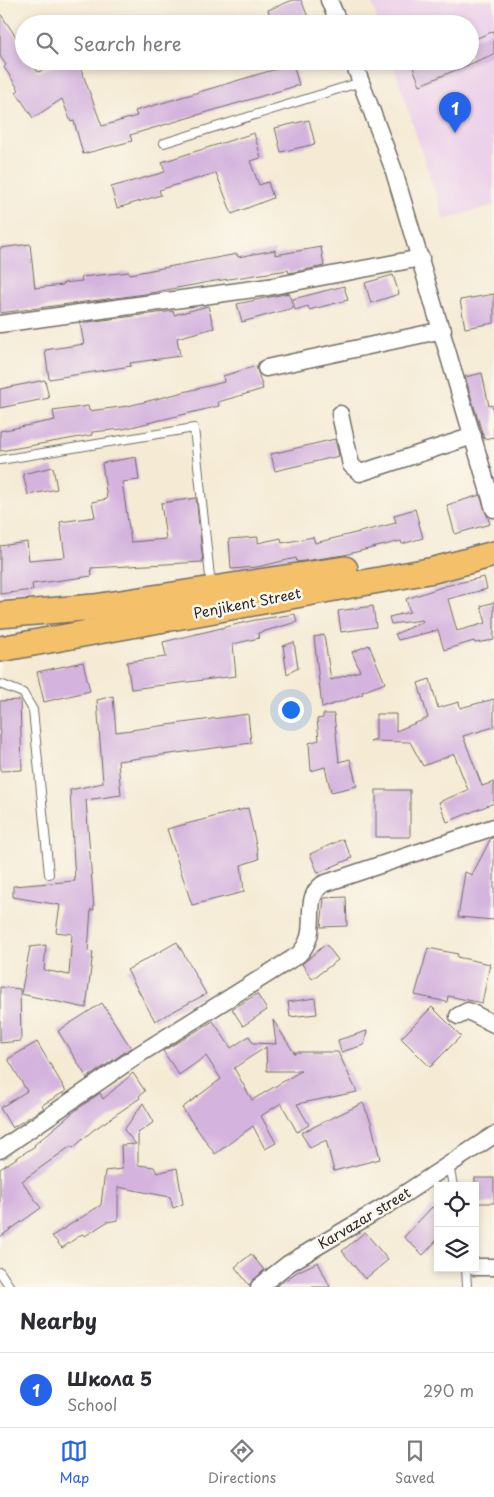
<!DOCTYPE html>
<html lang="en">
<head>
<meta charset="utf-8">
<style>
  :root { --surface:#fff; --page:#f7f7f7; --text:#2b2b33; --muted:#7c7c81; --line:#e1e1e2; --accent:#2563eb }
  body { margin:0; font-family:"Playpen Sans",sans-serif; background:var(--page); color:var(--text) }
  .controls { position:absolute; right:15px; bottom:15px; display:grid; overflow:hidden; border-radius:0px; box-shadow:0 2px 8px #0003 }
  .controls button { width:45px; height:45px; display:grid; place-items:center; padding:0; border:0; border-bottom:1px solid var(--line); background:var(--surface); color:var(--text); font:25px sans-serif }
  .you { position:absolute; left:290px; top:709px; width:18px; height:18px; margin:-12px; border:4px solid #fff; border-radius:50%; background:#1a73e8; box-shadow:0 0 0 8px #1a73e833 }
  .badge { display:grid; place-items:center; width:32px; height:32px; border-radius:50%; background:var(--accent); color:#fff; font-size:16px; font-weight:700 }
  .pin { position:absolute; translate:-50% -41px; filter:drop-shadow(0 1px 2px #0008) }
  .pin::after { content:''; position:absolute; top:26px; width:18px; height:15px; background:inherit; clip-path:polygon(0 0,100% 0,50% 100%) }
  .list { margin:0; padding:0; list-style:none }
  h2 { display:flex; justify-content:space-between; align-items:center; height:65px; margin:0; padding:0 20px; font-size:21px }
  h2 small { font-size:16px; font-weight:400; color:var(--muted) }
  .list li { display:grid; grid-template-columns:32px 1fr auto; gap:15px; align-items:center; box-sizing:border-box; height:75px; padding:0 20px; border-top:1px solid var(--line) }
  .list b { display:block; font-size:19px; white-space:nowrap }
  .list p { margin:0; font-size:16px; white-space:nowrap; color:var(--muted) }
  .list em { font-size:16px; font-style:normal; color:var(--muted) }
  .icon { flex:none; width:28px; height:28px; fill:none; stroke:currentColor; stroke-width:2; stroke-linecap:round; stroke-linejoin:round }
  .map { position:relative; flex:none; width:494px; height:1287px; overflow:hidden }
  .search { position:absolute; background:var(--surface); box-shadow:0 2px 8px #0003; left:15px; right:15px; top:15px; height:55px; display:flex; align-items:center; gap:12px; box-sizing:border-box; padding:0 18px; border-radius:28px; color:var(--muted); font-size:19px }
  .sheet { height:140px; background:var(--surface) }
  nav { display:flex; justify-content:space-around; align-items:center; box-sizing:border-box; height:70px; border-top:1px solid var(--line); background:var(--surface); font-size:14px; color:var(--muted) }
  nav a { display:grid; justify-items:center; gap:2px }
  nav .on { color:var(--accent) }
  .map>svg:first-child { display:block }
</style>
</head>
<body>
<div class="map">
<svg width="494" height="1287" viewBox="0 0 494 1287">
  <rect width="100%" height="100%" fill="#fbf7ec"/>
  <filter id="ink" filterUnits="userSpaceOnUse"><feTurbulence type="fractalNoise" baseFrequency=".02" numOctaves="2"/><feDisplacementMap in="SourceGraphic" scale="10" xChannelSelector="R" yChannelSelector="G"/><feConvolveMatrix kernelMatrix="1 2 1 2 8 2 1 2 1" color-interpolation-filters="sRGB"/></filter>
  <filter id="wash" filterUnits="userSpaceOnUse"><feTurbulence type="fractalNoise" baseFrequency=".0096" numOctaves="4" result="noise"/><feDisplacementMap in="SourceGraphic" scale="20" xChannelSelector="R" yChannelSelector="G"/><feGaussianBlur stdDeviation="1.12" result="paint"/><feColorMatrix in="noise" values="0 0 0 0 0 0 0 0 0 0 0 0 0 0 0 0 0 1.4 0 .05"/><feComposite in="paint" operator="in"/></filter>
  <g filter="url(#wash)">
    <rect width="100%" height="100%" fill="#f5ebd5"/>
    <!-- built -->
    <path fill="#ecd1ea" d="M371,0H494V205L444,220L392,61H470V24H379Z"/>
    <g id="blocks">
      <!-- building -->
      <g fill="#d4b4de" fill-rule="evenodd">
        <path d="M293,0H301L311,24H273L268,10Z"/>
        <path d="M0,13L24,49V61H30L38,72L69,61H78L102,126L137,116L135,111L293,64L299,85L130,135L132,141L83,154L74,121L71,122L62,99L33,118L16,92L19,90L4,67L6,65L0,56Z"/>
        <path d="M494,31V54L420,85L412,65L422,61H470V41Z"/>
        <path d="M309,120L315,144L281,152L275,128Z"/>
        <path d="M254,133L261,158L250,161L259,185L268,182L273,198L232,214L216,173L159,190L161,195L117,208L111,187L165,172L162,162Z"/>
        <path d="M30,244L35,288L63,285V283L82,281L81,277L129,272L130,274L237,254L238,257L275,250V255L321,247L324,266L289,273L288,270L209,282L145,294L0,313V248Z"/>
        <path d="M393,275L399,294L371,303L365,283Z"/>
        <path d="M344,286L348,300L309,310L308,306L295,310L293,299Z"/>
        <path d="M289,293L293,308L242,322L237,304Z"/>
        <path d="M494,294V323L465,328L460,300Z"/>
        <path d="M208,306L214,328L177,338L180,356L130,363L131,366L49,379L45,350L84,344L80,323L173,311L174,315Z"/>
        <path d="M256,366L263,389L218,402L219,406L123,429L92,432V435L0,451V431L55,420L53,411L88,406L89,411L128,406L224,382L223,376Z"/>
        <path d="M482,373L489,406L492,405L494,416V437L484,439L465,377Z"/>
        <path d="M45,380L49,398L0,408V389Z"/>
        <path d="M335,439L339,456L275,471L271,454Z"/>
        <path d="M136,457L139,480L122,482L131,542L166,539L161,503L196,498L203,562L91,568L92,576L32,584L33,590L0,594V546L27,542L29,560L65,557L60,522L95,517L92,502L107,499L102,463Z"/>
        <path d="M53,467L57,489L28,495L23,474Z"/>
        <path d="M480,495L490,524L455,534L447,505Z"/>
        <path d="M415,509L423,538L402,544L401,541L344,555L297,562L296,558L257,567L231,569L229,539L258,537V543L281,538L282,543L313,537L315,543L396,523L394,515Z"/>
        <path d="M484,577L487,589L448,599L457,631L486,623L481,606L494,602V640L475,643L474,641L444,650L438,630L398,640L395,634L423,622L422,620L391,624L389,617L410,612L406,599L445,586Z"/>
        <path d="M373,606L376,627L341,632L338,611Z"/>
        <path d="M295,614L297,622L258,633L259,638L233,644L236,676L131,689L127,662L166,657L163,642L255,620Z"/>
        <path d="M324,635L331,680L360,671L352,652L369,645L385,683L362,692L363,694L322,708L314,637Z"/>
        <path d="M294,642L298,668L287,674L283,646Z"/>
        <path d="M83,662L90,691L44,702L37,672Z"/>
        <path d="M430,679L438,708L459,702L460,708L494,699V727L463,736L482,786L494,782V803L447,822L439,802L468,790L454,754L423,766L410,742L370,741L376,739V714H396V731L428,718L418,683Z"/>
        <path d="M113,696L116,732L248,714L251,743L118,761L121,795L86,800L94,910L91,909L88,951L93,952L86,1008L21,994L30,947L46,945L44,970L69,975L72,934L56,932L60,905L13,897V886L75,881L70,790L103,783L97,700Z"/>
        <path d="M20,700L22,770L0,771V701Z"/>
        <path d="M323,714H334L339,762L350,759L357,786L331,792L325,767L311,771L309,743L319,740L317,719L323,718Z"/>
        <rect x="376" y="790" width="34" height="47"/>
        <path d="M248,808L259,859L241,865L244,892L192,905L167,829Z"/>
        <path d="M491,838H494V920L458,917L465,872L472,875Z"/>
        <path d="M343,839L352,858L318,873L310,854Z"/>
        <path d="M346,897L347,926L321,927L324,898Z"/>
        <path d="M177,942L206,994L155,1021L127,970Z"/>
        <path d="M326,944L338,960L312,979L302,964Z"/>
        <path d="M428,948L458,954L457,957L490,964L482,1003L448,996L447,1002L415,995Z"/>
        <path d="M0,987L20,989L21,1041L0,1043Z"/>
        <path d="M257,994L267,1010L243,1026L232,1009Z"/>
        <path d="M315,998L317,1014L290,1017L288,1002Z"/>
        <path d="M102,1003L131,1048L87,1078L58,1031Z"/>
        <path d="M432,1007L461,1036L430,1067L401,1038Z"/>
        <path d="M273,1020L295,1054L294,1052H338L357,1092L297,1104L309,1125L297,1132L281,1103L261,1116L276,1143L265,1149L253,1126L215,1154L182,1108L221,1079L206,1056L179,1075L163,1051L213,1021L231,1048L249,1036L253,1043L276,1044ZM266,1047L267,1071H301L252,1100L234,1068Z"/>
        <path d="M367,1031L364,1045L341,1052L338,1040Z"/>
        <path d="M37,1042L66,1091L42,1105L44,1108L12,1128L0,1108L27,1091L8,1059Z"/>
        <path d="M133,1073L145,1091L139,1096L140,1098L92,1131L73,1148L71,1146L22,1181L41,1208L0,1237V1169L35,1146L34,1145L76,1110L100,1093L103,1099Z"/>
        <path d="M143,1103L154,1122L138,1133V1165L154,1167L157,1173L177,1168L183,1204L173,1208L170,1197L118,1187V1220L107,1222L85,1236L82,1234L62,1248L52,1236L101,1205L105,1171L122,1169L121,1145L136,1144L124,1130Z"/>
        <path d="M363,1103L371,1122L380,1159L334,1171L326,1140L310,1148L301,1133Z"/>
        <rect x="475" y="1178" width="19" height="25"/>
        <path d="M432,1207L438,1212V1239L423,1255L404,1237Z"/>
        <path d="M365,1232L388,1260L365,1279L342,1251Z"/>
        <path d="M251,1254L264,1270L249,1285L235,1267Z"/>
        <path d="M318,1262L330,1287H275L297,1272Z"/>
      </g>
    </g>
  </g>
  <g filter="url(#ink)">
    <use href="#blocks" fill-opacity="0" stroke="#726e66" stroke-width="1"/>
    <g fill="none" stroke-linecap="round" stroke-linejoin="round">
      <defs>
        <g id="lane">
          <path d="M164,143L361,82"/>
          <path d="M0,460L194,428L211,586"/>
          <path d="M0,684L23,693L33,710L49,874"/>
          <path d="M449,1165L453,1186"/>
          <path d="M466,1268L467,1287"/>
          <path d="M0,1272L10,1287"/>
        </g>
        <g id="street">
          <path d="M329,0L339,24"/>
          <path d="M353,61L393,168L494,509"/>
          <path d="M0,324L268,287L421,258"/>
          <path d="M266,368L443,330"/>
          <path d="M340,414L351,465L360,473L473,436"/>
          <path d="M458,1016L468,1011L494,1024"/>
          <path d="M0,1150L138,1055L298,955C323,931 299,901 323,884L494,827"/>
          <path d="M475,1267H494"/>
          <path d="M259,1287L288,1264L392,1202L494,1135"/>
        </g>
        <g id="primary">
          <path d="M0,615L94,607L345,569"/>
          <path d="M0,649L434,570L494,554"/>
        </g>
      </defs>
      <!-- lane casing -->
      <use href="#lane" stroke="#726e66" stroke-width="10"/>
      <!-- street casing -->
      <use href="#street" stroke="#726e66" stroke-width="19"/>
      <!-- primary casing -->
      <use href="#primary" stroke="#726e66" stroke-width="28"/>
      <!-- lane -->
      <use href="#lane" stroke="#fff" stroke-width="8"/>
      <!-- street -->
      <use href="#street" stroke="#fff" stroke-width="16"/>
      <!-- primary -->
      <use href="#primary" stroke="#f4c16b" stroke-width="25"/>
    </g>
  </g>
  <g text-anchor="middle" dominant-baseline="central" stroke-width="5" stroke-linejoin="round" paint-order="stroke">
    <!-- street labels -->
    <g font-size="14" fill="#2b2b2b" stroke="#fbf7ec">
      <text transform="translate(247 603) rotate(-11)">Penjikent Street</text>
      <text transform="translate(364 1218) rotate(-31)">Karvazar street</text>
    </g>
  </g>
</svg>
<div class="controls">
<button><svg class="icon" aria-label="locate" viewBox="0 0 24 24"><circle cx="12" cy="12" r="6"/><path d="M12 2v4M12 18v4M2 12h4M18 12h4"/></svg></button>
<button><svg class="icon" aria-label="layers" viewBox="0 0 24 24"><path d="M12 4l9 5-9 5-9-5zM3 14l9 5 9-5"/></svg></button>
</div>
<div class="you"></div>
<div class="pin badge" style="left:455px;top:133px">1</div>
<div class="search"><svg class="icon" aria-label="search" viewBox="0 0 24 24"><circle cx="10" cy="10" r="6"/><path d="M15 15l6 6"/></svg>Search here</div>
</div>
<section class="sheet">
<h2>Nearby<small></small></h2>
<ul class="list">
<li><span class="badge">1</span><div><b>Школа 5</b><p>School</p></div><em>290 m</em></li>
</ul>
</section>
<nav>
<a class="on"><svg class="icon" aria-label="map" viewBox="0 0 24 24"><path d="M3 6l6-2 6 2 6-2v14l-6 2-6-2-6 2zM9 4v14M15 6v14"/></svg>Map</a>
<a><svg class="icon" aria-label="directions" viewBox="0 0 24 24"><path d="M12 3l9 9-9 9-9-9zM9 14v-3h6M13 9l2 2-2 2"/></svg>Directions</a>
<a><svg class="icon" aria-label="saved" viewBox="0 0 24 24"><path d="M7 4h10v16l-5-4-5 4z"/></svg>Saved</a>
</nav>
</body>
</html>
